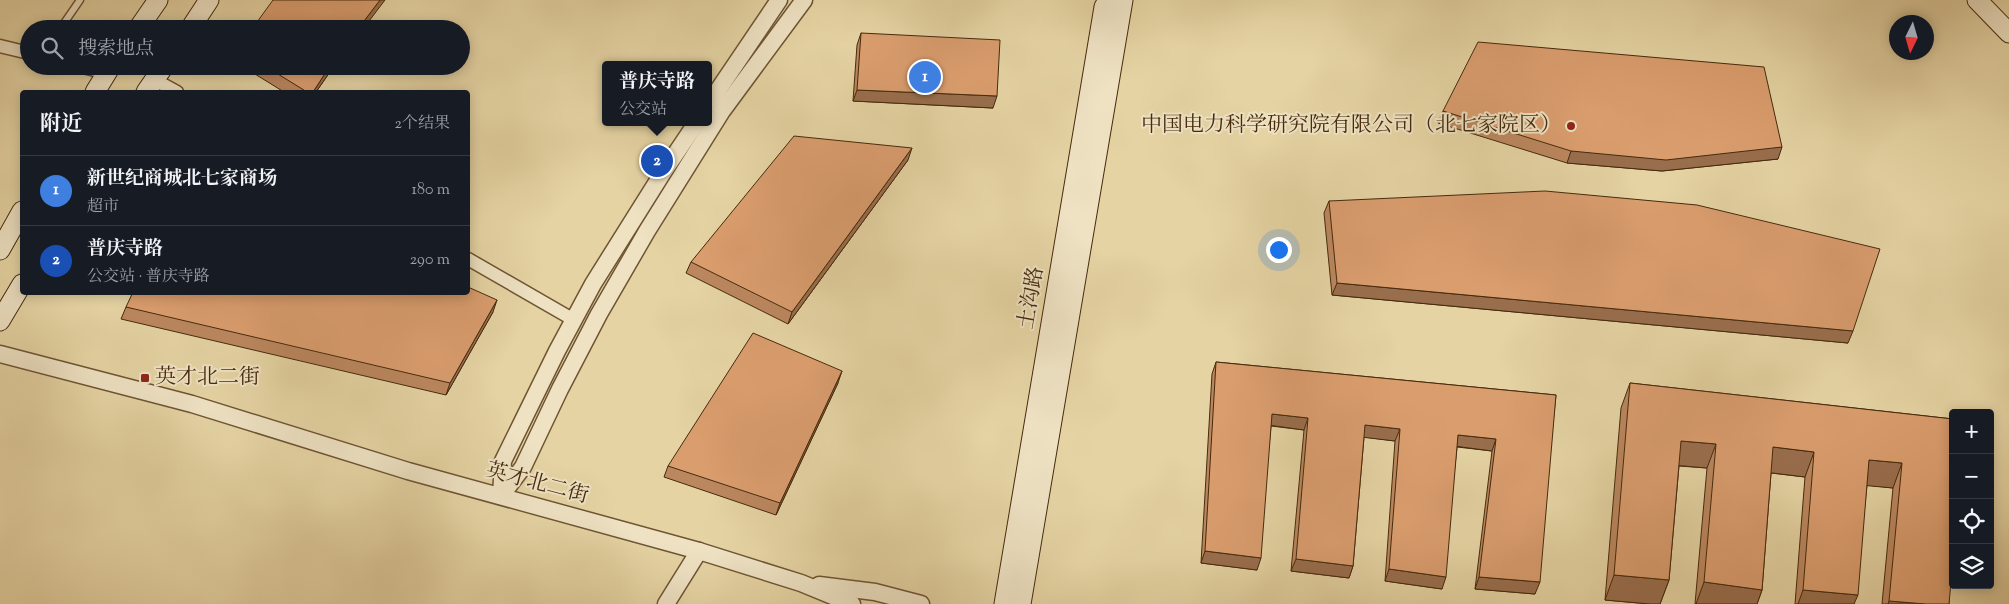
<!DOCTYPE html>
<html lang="zh">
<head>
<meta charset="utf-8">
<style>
  :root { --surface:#171b24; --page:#242831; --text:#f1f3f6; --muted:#9ea1a6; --line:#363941; --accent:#c59692 }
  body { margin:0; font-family:"Sorts Mill Goudy","Noto Serif SC",serif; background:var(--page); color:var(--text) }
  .controls { position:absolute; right:15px; bottom:15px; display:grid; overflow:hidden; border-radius:5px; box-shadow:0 2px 12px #0003 }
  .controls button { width:45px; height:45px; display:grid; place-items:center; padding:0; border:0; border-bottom:1px solid var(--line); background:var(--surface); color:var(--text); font:25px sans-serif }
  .compass { position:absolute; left:1889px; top:15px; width:45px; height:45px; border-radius:50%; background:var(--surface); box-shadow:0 2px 12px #0003; rotate:185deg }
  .you { position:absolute; left:1278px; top:249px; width:18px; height:18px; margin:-12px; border:4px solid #fff; border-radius:50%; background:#1a73e8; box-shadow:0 0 0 8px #1a73e833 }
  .badge { display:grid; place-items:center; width:32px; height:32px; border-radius:50%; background:var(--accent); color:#fff; font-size:16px; font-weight:700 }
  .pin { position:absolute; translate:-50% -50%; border:2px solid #fff; box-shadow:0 1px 5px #0006 }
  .popup { position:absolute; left:602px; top:61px; width:110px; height:65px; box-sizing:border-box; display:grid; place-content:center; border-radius:5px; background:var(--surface); filter:drop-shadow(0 1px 4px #0005); font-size:16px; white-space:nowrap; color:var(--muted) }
  .popup b { font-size:19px; color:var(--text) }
  .popup::after { content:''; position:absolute; left:50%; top:100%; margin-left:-10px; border:10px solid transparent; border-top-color:var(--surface) }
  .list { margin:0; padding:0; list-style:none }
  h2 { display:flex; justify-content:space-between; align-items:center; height:65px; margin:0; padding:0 20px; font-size:21px }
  h2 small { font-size:16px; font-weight:400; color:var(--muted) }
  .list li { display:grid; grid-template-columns:32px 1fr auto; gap:15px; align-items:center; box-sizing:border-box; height:70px; padding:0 20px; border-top:1px solid var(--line) }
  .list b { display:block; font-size:19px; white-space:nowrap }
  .list p { margin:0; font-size:16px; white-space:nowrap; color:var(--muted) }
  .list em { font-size:16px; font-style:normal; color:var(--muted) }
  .icon { flex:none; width:28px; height:28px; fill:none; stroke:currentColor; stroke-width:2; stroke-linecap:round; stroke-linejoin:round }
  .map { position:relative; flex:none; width:2009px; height:604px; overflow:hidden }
  .search { position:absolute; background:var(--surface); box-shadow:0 2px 12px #0003; left:20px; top:20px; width:450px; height:55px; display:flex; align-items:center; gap:12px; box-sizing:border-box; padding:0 18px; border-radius:28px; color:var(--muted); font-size:19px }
  .panel { position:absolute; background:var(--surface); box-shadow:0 2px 12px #0003; left:20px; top:90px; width:450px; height:205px; border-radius:5px }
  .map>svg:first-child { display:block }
</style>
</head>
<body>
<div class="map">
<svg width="2009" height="604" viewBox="0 0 2009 604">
  <rect width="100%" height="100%" fill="#e5d3a3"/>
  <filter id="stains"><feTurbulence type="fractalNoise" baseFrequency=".004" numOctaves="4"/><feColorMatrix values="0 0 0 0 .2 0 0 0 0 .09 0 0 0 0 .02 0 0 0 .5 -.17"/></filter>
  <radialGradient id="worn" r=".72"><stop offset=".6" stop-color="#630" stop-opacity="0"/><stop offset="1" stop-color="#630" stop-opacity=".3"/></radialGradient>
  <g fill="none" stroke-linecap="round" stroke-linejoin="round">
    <defs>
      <path id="service" d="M60,29L80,0"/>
      <g id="minor">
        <path d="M0,46L29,53"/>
        <path d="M79,66L107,73"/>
        <path d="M155,80L177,92"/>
        <path d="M468,259L574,320"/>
      </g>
      <g id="tertiary">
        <path d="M708,105L779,0"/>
        <path d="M0,354L192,404L408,471L699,551L801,583L852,604"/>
        <path d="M501,496L523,467L560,389L599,314L647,231L722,111L804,0"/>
        <path d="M501,496L503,461L557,351L593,284L662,174L697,122"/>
        <path d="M819,585L875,592L921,604"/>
        <path d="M666,604L699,551"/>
      </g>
      <g id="secondary">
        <path d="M1977,0L2009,33"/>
        <path d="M138,29L158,0"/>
        <path d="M190,29L209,0"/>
        <path d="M95,92L111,66"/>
        <path d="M146,92L164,66"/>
        <path d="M0,250L22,211"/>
        <path d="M0,321L22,284"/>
        <path d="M1004,604L1104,7L1108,0"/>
        <path d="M1021,604L1123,0"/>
      </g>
    </defs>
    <!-- service casing -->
    <use href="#service" stroke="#6e5432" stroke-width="9"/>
    <!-- minor casing -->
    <use href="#minor" stroke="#6e5432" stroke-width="15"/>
    <!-- tertiary casing -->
    <use href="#tertiary" stroke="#6e5432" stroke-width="19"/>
    <!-- secondary casing -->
    <use href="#secondary" stroke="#462a0d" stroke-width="21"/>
    <!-- service -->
    <use href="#service" stroke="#eee2c3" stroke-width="6"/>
    <!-- minor -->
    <use href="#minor" stroke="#eee2c3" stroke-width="12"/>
    <!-- tertiary -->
    <use href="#tertiary" stroke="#eee2c3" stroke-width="16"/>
    <!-- secondary -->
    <use href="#secondary" stroke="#eee2c3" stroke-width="19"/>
  </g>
  <!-- wall -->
  <g fill="#bb875f" stroke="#462a0d">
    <path d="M861,33L993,108L853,101L857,45Z"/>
    <path d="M242,66H334L316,92H284Z"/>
    <path d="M1443,111L1778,159L1662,171L1567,163L1438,123Z"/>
    <path d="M908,160L788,324L686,273L691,262Z"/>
    <path d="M1329,201L1848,343L1332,295L1324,213Z"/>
    <path d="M126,307L493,312L446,395L121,319Z"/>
    <path d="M1216,362L1556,395L1535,594L1475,589L1492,451L1457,447L1442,589L1385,581L1395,441L1364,437L1353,566L1349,578L1291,571L1304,430L1271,426L1257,570L1201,563L1212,374Z"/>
    <path d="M838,383L776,515L664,477L668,466Z"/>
    <path d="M1630,383L1953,419L1949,604H1882L1893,488L1867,485L1854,604H1795L1805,477L1771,473L1762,590L1757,604H1695L1707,468L1679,466L1669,580L1660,604H1650L1605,600L1621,408Z"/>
  </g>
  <!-- shaded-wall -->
  <g fill="#996e4d" stroke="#462a0d">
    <path d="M380,0H385L363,29H358Z"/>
    <path d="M330,66H334L316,92H313Z"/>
    <path d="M857,90L997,96L993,108L853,101Z"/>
    <path d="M1782,147L1778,159L1662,171L1567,163L1571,151Z"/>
    <path d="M912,148L908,160L788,324L792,312Z"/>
    <path d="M1337,283L1853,331L1848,343L1332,295Z"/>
    <path d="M497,300L493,312L446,395L450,383Z"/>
    <path d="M842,371L838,383L776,515L780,503Z"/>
    <path d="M1272,414L1308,418L1304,430L1268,425Z"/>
    <path d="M1365,425L1400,429L1395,441L1361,437Z"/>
    <path d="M1458,435L1496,439L1492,451L1454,446Z"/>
    <path d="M1681,441L1716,444L1707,468L1672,465Z"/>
    <path d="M1773,447L1814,452L1805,477L1764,472Z"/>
    <path d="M1869,460L1902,463L1893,488L1860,485Z"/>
    <path d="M1205,551L1261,558L1257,570L1201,563Z"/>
    <path d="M1296,559L1353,566L1349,578L1291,571Z"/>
    <path d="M1389,569L1446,577L1442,589L1385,581Z"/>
    <path d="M1614,575L1669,580L1660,604H1650L1605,600Z"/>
    <path d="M1479,577L1540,582L1535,594L1475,589Z"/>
    <path d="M1704,582L1762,590L1757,604H1696Z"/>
    <path d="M1803,590L1858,595L1854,604H1798Z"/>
    <path d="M1889,601L1926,604H1888Z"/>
  </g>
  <!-- building -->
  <g fill="#da9d6e" stroke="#462a0d">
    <path d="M273,0H380L358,29H252Z"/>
    <path d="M861,33L1000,40L997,96L857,90Z"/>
    <path d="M1478,42L1764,67L1782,147L1666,160L1571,151L1443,111Z"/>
    <path d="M265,66H330L313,92H307Z"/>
    <path d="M794,136L912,148L792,312L691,262Z"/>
    <path d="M1545,191L1697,205L1880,249L1853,331L1337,283L1329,201Z"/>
    <path d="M468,287L497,300L450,383L126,307L133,292H468Z"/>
    <path d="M753,333L842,371L780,503L668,466Z"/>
    <path d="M1216,362L1556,395L1540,582L1479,577L1496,439L1458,435L1446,577L1389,569L1400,429L1365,425L1353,566L1296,559L1308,418L1272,414L1261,558L1205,551Z"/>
    <path d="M1630,383L1953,419V560L1949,604H1926L1889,601L1902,463L1869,460L1858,595L1803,590L1814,452L1773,447L1762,590L1704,582L1716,444L1681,441L1669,580L1614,575Z"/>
  </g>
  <!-- markers -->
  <g fill="#8f2418" stroke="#eee2c3" stroke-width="2">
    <circle cx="1571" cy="126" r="5"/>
    <rect x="140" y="373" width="10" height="10" rx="2.5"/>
  </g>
  <g text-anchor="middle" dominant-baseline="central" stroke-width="4" stroke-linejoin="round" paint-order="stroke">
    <!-- poi labels -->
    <g font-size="21" fill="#462a0d" stroke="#eee2c3" text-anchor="end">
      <text x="1561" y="126">中国电力科学研究院有限公司（北七家院区）</text>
      <text x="155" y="378" text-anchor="start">英才北二街</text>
    </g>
    <!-- street labels -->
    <g font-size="21" fill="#462a0d" stroke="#eee2c3">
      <text transform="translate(1032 298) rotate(-80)">土沟路</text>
      <text transform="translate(537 484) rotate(15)">英才北二街</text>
    </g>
  </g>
  <rect width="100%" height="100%" filter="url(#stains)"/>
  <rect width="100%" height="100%" fill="url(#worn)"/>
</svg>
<div class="controls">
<button>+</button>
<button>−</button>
<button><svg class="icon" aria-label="locate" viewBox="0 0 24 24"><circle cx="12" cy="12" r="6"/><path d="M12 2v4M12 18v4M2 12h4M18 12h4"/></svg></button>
<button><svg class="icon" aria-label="layers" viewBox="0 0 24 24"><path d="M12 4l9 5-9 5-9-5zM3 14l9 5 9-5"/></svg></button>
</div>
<svg class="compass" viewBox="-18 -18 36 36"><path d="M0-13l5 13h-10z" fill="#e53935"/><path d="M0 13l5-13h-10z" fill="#9ea1a6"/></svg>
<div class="you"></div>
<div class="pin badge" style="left:925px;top:77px;background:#3f7fe0">1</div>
<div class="pin badge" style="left:657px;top:161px;background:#1a4fb4">2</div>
<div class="popup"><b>普庆寺路</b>公交站</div>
<div class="search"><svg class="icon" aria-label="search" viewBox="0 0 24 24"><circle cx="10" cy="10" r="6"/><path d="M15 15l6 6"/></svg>搜索地点</div>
<section class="panel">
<h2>附近<small>2个结果</small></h2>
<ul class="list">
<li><span class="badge" style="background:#3f7fe0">1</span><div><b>新世纪商城北七家商场</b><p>超市</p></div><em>180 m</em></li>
<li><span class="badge" style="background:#1a4fb4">2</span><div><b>普庆寺路</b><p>公交站 · 普庆寺路</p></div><em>290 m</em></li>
</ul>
</section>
</div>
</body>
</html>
